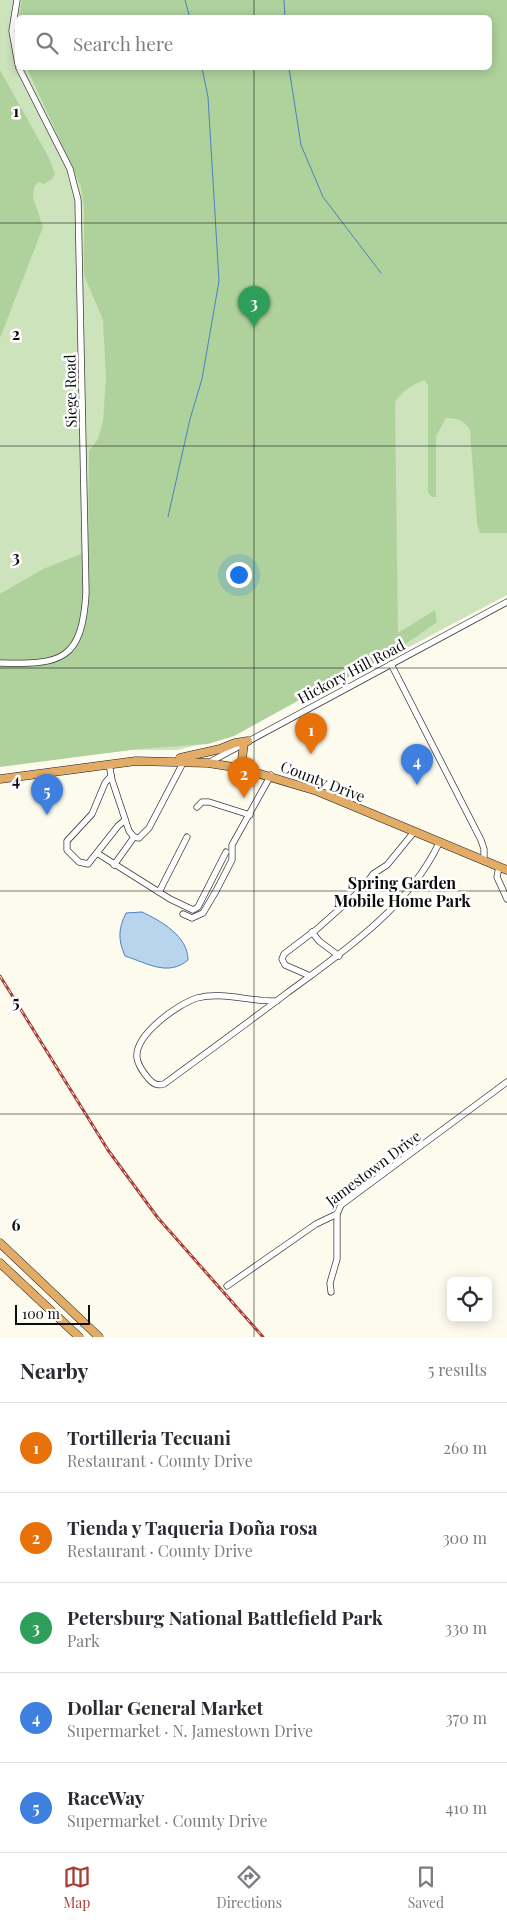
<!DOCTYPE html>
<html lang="en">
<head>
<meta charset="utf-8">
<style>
  :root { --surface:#fff; --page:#f7f7f7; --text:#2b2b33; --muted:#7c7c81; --line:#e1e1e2; --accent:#aa3d36 }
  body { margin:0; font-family:"Playfair Display",serif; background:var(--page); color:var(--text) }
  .controls { position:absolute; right:15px; bottom:15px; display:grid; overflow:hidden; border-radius:8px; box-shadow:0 2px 12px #0003 }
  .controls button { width:45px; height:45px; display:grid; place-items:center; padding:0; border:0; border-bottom:1px solid var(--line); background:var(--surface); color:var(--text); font:25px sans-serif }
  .scale { position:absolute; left:15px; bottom:12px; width:75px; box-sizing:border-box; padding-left:5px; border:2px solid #0c0c0c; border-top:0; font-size:14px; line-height:18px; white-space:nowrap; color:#0c0c0c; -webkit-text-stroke:4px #fff; paint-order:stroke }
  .you { position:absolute; left:238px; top:574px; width:18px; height:18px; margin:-12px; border:4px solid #fff; border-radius:50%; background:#1a73e8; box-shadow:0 0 0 8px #1a73e833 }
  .badge { display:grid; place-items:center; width:32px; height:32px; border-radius:50%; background:var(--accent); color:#fff; font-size:16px; font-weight:700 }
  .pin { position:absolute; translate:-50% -41px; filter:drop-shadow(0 1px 2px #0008) }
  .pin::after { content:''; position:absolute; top:26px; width:18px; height:15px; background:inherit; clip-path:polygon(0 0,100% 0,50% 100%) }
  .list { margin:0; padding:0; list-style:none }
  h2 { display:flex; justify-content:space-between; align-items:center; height:65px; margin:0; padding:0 20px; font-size:21px }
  h2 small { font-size:16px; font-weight:400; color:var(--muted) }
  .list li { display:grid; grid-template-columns:32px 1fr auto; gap:15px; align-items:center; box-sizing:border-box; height:90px; padding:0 20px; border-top:1px solid var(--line) }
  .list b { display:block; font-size:19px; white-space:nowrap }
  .list p { margin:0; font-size:16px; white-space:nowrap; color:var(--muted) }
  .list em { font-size:16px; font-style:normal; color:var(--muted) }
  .icon { flex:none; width:28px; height:28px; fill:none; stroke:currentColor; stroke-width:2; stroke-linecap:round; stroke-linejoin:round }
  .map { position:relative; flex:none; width:507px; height:1337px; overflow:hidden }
  .search { position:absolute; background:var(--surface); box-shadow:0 2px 12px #0003; left:15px; right:15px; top:15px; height:55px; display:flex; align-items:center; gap:12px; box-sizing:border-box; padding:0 18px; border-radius:8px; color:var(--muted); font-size:19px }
  .sheet { height:515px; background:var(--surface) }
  nav { display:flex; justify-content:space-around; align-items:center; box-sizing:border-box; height:70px; border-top:1px solid var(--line); background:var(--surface); font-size:14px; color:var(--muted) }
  nav a { display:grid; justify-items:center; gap:2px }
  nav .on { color:var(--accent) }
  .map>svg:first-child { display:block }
</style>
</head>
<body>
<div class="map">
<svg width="507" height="1337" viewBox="0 0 507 1337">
  <rect width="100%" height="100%" fill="#fdfbee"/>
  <!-- green -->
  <path fill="#cce3bc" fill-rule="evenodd" d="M0,0H507V595L379,663L416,637L229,736L178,750H130L0,766ZM18,18H490V68H18Z"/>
  <!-- forest -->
  <g fill="#afd29d">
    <path d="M22,0H507V533H480L477,523L470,430C464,420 458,418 446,418L436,436V497H432L428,492V385L424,380C412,385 402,391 395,402L398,633L435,610L437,622L379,663L350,677L327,685L234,736L208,744L138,749L0,767V594L43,569L88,551L89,451L98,439L103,422L106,377L103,320L84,275V207L81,187L27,68H490V18L19,17Z"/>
    <path d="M0,70L49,158L55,174L52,179L44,184L38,182L34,187L33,198L43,227L0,338Z"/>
  </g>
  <!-- water -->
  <path fill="#b9d5ee" stroke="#4982bc" d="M142,912C161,921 188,936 188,960C168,977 147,963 125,956C118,940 118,929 126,913Z"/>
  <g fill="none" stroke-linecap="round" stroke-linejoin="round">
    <!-- stream -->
    <g stroke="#4982bc" stroke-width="1">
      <path d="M185,0L190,18"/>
      <path d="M284,0L285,18"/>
      <path d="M289,68L301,145L323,197L381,273"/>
      <path d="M168,517L190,419L202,379L219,281L208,97L202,68"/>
    </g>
    <defs>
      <g id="minor">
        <path d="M17,0L12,31L18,64"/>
        <path d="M0,663C62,665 82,660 86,593L78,200L70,169L19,68"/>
        <path d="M391,664L481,840L484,849V861"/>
        <path d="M208,763L507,602"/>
        <path d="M109,764L112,780L129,831L134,837L139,838L149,828L184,761"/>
        <path d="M111,776L105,783L92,814L67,841V850L79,862L88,864L118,826L125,820"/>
        <path d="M197,807L202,802H209L250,815"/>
        <path d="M97,853L170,899L193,910L198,907L226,852"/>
        <path d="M114,865L134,837"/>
        <path d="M499,867L497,877L507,899"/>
        <path d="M159,892L187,837"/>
        <path d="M183,914L192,918L203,913L216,891L232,860V845L271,775"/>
        <path d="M312,932L319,941L339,956"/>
        <path d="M310,976L285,965L282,959L284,954L317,929L363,888L373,874L387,865L414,832"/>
        <path d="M277,1001C251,1002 221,991 197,998C178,1004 134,1035 137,1058C138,1065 143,1072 148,1078C153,1084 157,1086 164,1084C205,1054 246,1024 287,993C343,952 409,907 439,843"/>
        <path d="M227,1286L316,1224L337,1214L341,1205L507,1082"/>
        <path d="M331,1292L330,1283L337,1259V1214"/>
      </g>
      <g id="highway">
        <path d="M244,743L242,759L248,770"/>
        <path d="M180,758L220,749L235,743L248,741"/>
        <path d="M0,779L136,761L208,763L240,768L317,791L507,870"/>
        <path d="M0,1243L99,1337"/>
        <path d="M0,1263L79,1337"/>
      </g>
    </defs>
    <!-- minor casing -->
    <use href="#minor" stroke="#3f3f3f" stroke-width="7"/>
    <!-- highway casing -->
    <use href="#highway" stroke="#1d1d1d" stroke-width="9"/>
    <!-- minor -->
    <use href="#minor" stroke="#fff" stroke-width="5.5"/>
    <!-- highway -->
    <use href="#highway" stroke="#e2ac67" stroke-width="8"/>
    <defs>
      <path id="rail" d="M0,976L108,1150L158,1218L263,1337"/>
    </defs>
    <!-- rail casing -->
    <use href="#rail" stroke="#aa3d36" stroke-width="3"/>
    <!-- rail -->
    <use href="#rail" stroke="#fff" stroke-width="1" stroke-dasharray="4" stroke-linecap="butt"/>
  </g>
  <!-- grid -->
  <path fill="none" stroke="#0c0c0c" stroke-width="1" stroke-opacity="0.55" d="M254,0V18M254,68V1337M0,223H507M0,446H507M0,668H507M0,891H507M0,1114H507"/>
  <g text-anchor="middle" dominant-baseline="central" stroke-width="5" stroke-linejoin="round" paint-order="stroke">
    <!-- street labels -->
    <g font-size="15" fill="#0c0c0c" stroke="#fff">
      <text transform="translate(70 391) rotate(-91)">Siege Road</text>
      <text transform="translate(351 671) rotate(-28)">Hickory Hill Road</text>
      <text transform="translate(323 781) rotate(21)">County Drive</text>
      <text transform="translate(373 1168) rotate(-37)">Jamestown Drive</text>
    </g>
    <!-- neighbourhood labels -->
    <g font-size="16" font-weight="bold" fill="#0c0c0c" stroke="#fff">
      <text x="402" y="882">Spring Garden<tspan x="402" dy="18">Mobile Home Park</tspan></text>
    </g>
  </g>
  <g font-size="16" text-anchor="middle" font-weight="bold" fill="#0c0c0c" stroke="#fff" stroke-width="5" stroke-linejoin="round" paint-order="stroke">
    <text x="16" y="117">1</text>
    <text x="16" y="340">2</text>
    <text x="16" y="563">3</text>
    <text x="16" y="786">4</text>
    <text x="16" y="1008">5</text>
    <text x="16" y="1231">6</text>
  </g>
</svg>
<div class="controls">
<button><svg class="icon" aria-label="locate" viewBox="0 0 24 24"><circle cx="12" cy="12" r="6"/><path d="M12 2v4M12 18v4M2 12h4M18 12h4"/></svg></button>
</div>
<div class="scale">100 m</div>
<div class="you"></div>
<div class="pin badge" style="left:311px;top:754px;background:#e8710a">1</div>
<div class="pin badge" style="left:244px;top:798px;background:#e8710a">2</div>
<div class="pin badge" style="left:254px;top:327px;background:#2e9e5b">3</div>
<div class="pin badge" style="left:417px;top:785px;background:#3f7fe0">4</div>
<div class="pin badge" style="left:47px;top:815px;background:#3f7fe0">5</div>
<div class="search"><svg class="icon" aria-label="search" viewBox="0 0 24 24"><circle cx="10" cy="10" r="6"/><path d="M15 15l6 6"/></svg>Search here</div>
</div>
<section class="sheet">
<h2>Nearby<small>5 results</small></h2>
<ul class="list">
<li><span class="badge" style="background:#e8710a">1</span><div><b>Tortilleria Tecuani</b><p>Restaurant · County Drive</p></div><em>260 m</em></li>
<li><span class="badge" style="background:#e8710a">2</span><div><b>Tienda y Taqueria Doña rosa</b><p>Restaurant · County Drive</p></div><em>300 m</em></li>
<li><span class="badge" style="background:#2e9e5b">3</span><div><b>Petersburg National Battlefield Park</b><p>Park</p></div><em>330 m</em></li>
<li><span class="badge" style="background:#3f7fe0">4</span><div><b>Dollar General Market</b><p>Supermarket · N. Jamestown Drive</p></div><em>370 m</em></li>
<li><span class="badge" style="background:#3f7fe0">5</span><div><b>RaceWay</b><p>Supermarket · County Drive</p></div><em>410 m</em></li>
</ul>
</section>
<nav>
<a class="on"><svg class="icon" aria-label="map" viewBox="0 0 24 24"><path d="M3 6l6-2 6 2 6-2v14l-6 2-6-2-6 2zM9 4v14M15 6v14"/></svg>Map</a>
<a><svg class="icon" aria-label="directions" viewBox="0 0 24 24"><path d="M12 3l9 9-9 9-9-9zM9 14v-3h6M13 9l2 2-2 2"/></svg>Directions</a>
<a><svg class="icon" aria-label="saved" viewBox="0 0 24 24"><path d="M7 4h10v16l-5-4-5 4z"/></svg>Saved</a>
</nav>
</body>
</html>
